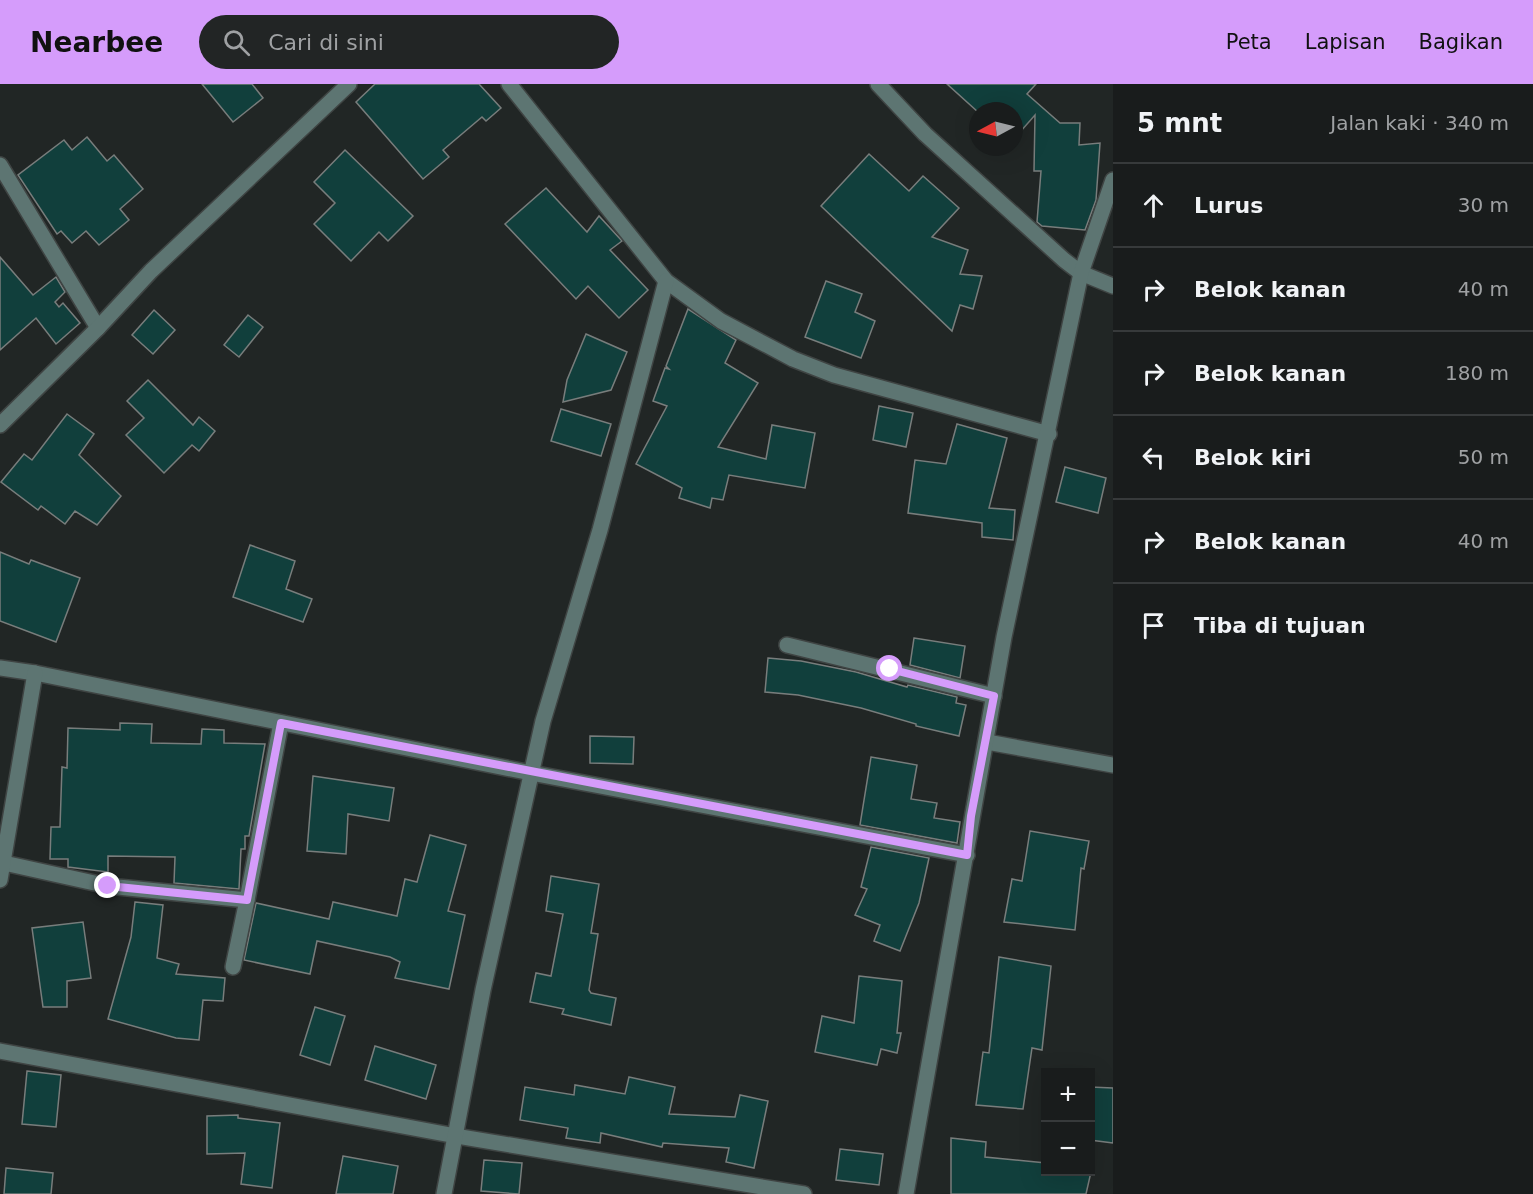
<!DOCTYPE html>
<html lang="id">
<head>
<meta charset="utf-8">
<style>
  :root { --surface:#191c1c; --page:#222525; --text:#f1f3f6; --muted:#9fa1a3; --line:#373a3b; --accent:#d59cfb }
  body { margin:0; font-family:"DejaVu Sans",sans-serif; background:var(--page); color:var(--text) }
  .controls { position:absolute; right:18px; bottom:18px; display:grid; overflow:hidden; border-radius:0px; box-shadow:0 6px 24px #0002 }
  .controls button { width:54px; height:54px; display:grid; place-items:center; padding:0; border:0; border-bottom:2px solid var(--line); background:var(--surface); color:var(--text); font:30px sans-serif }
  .compass { position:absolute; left:969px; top:18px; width:54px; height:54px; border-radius:50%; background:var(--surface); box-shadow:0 6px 24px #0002; rotate:263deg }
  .stop { position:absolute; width:18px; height:18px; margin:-14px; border:4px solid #d59cfb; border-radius:50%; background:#fff }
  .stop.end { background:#d59cfb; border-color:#fff; box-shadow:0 2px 6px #0008 }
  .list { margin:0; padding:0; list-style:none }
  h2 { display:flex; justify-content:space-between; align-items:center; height:78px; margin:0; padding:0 24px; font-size:26px }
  h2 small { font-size:20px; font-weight:400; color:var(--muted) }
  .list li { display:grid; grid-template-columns:39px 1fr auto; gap:18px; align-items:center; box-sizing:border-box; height:84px; padding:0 24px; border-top:2px solid var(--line) }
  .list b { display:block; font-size:22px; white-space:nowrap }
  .list em { font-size:20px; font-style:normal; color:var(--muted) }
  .icon { flex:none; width:33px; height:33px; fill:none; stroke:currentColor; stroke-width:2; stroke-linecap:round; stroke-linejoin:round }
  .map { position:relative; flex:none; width:1113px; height:1110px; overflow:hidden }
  header { display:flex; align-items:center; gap:36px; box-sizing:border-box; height:84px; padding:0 30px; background:var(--accent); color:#111 }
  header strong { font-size:28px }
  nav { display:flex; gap:33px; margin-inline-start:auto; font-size:21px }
  .search { width:420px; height:54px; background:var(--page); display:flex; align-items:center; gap:15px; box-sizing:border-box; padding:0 21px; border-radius:33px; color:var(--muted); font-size:22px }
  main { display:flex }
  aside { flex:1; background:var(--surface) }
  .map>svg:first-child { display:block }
</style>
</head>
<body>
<header>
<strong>Nearbee</strong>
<div class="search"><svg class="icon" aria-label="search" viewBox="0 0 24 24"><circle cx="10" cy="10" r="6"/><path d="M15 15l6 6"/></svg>Cari di sini</div>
<nav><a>Peta</a><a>Lapisan</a><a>Bagikan</a></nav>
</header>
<main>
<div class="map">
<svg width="1113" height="1110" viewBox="0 0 1113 1110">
  <rect width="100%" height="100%" fill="#212625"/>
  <!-- building -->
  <g fill="#113f3c" stroke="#787d7c" stroke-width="1.5">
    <path d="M202,0H252L263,14L233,38Z"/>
    <path d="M375,0H479L501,24L486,37L482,33L443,66L449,73L423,95L356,18Z"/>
    <path d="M947,0H1036L1027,10L1060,39H1080L1079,61L1100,59L1096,116L1085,146L1042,142L1037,138L1041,87H1034L1035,31L1014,55V27L978,28Z"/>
    <path d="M87,53L107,77L114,71L143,105L120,125L129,136L99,161L86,147L72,159L61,147L57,150L18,91L64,56L72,66Z"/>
    <path d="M345,66L413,132L388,157L379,148L351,177L314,140L335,119L314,98Z"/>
    <path d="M869,70L909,107L923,92L959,124L932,153L968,166L960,190L982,192L973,225L960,221L952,247L821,122Z"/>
    <path d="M546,104L587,148L599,132L622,157L610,166L648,206L619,234L588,202L576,215L505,140Z"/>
    <path d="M0,173L33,211L56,193L65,208L55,218L59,223L63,219L80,239L56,260L36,234L0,266Z"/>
    <path d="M826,197L862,210L855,228L875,237L861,274L805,253Z"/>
    <path d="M688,225L736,256L725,279L758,299L718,363L766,375L772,341L815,349L805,404L729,391L723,416L712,414L710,424L679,414L682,404L636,380L667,322L653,317L665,284L669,285L666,282Z"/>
    <path d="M154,226L175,246L153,270L132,251Z"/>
    <path d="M248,231L263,243L239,273L224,261Z"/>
    <path d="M586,250L627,268L611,306L563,318L567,296Z"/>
    <path d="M148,296L193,341L199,333L215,347L199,367L192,361L164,389L126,351L144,334L127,317Z"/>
    <path d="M879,322L913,329L906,363L873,356Z"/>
    <path d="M561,325L611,340L601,372L551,357Z"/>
    <path d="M67,330L94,350L79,371L121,412L97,441L75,427L65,440L41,422L38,426L1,398L24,370L32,376Z"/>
    <path d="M957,340L1007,354L989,424L1015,426L1013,456L982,453V439L908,429L915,376L946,380Z"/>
    <path d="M1065,383L1106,394L1098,429L1056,418Z"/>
    <path d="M250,461L295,477L286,505L312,515L303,538L233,513Z"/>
    <path d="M0,468L29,480L31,476L80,494L56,558L0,537Z"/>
    <path d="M914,554L965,562L960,594L910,581Z"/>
    <path d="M768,574L801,577L856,588L907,603L908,601L957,613L956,619L966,621L959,652L916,642V640L861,624L798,611L765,608Z"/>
    <path d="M120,639L152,640L151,659L201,660L202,645L224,646V659L265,660L249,752H245V765H241L239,805L174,799L175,773L108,772V788L68,783V775H50L51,743H60L62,683L67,684L68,644L120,646Z"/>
    <path d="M590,652L634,653L633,680L590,679Z"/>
    <path d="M871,673L917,681L911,715L937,719L934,734L960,738L957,759L860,741Z"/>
    <path d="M313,692L394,704L389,737L348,730L346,770L307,767Z"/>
    <path d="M1030,747L1089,757L1084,785L1081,784L1075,846L1004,838L1012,795L1022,797Z"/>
    <path d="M430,751L466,761L448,827L465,831L449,905L395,894L400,878L390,873L317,857L310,890L244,876L256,819L329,835L333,818L397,832L405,795L417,798Z"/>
    <path d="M871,763L929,774L919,819L900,867L874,857L880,841L855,831L867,805L861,803Z"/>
    <path d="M551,792L599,800L591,849L598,850L589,906L591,909L616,914L611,941L562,930L564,925L530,918L536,889L551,892L563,830L546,827Z"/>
    <path d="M135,818L163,821L157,874L179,880L176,890L225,894L223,917L203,916L199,956L176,954L108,935L131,853Z"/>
    <path d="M83,838L91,894L67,897V923H43L32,844Z"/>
    <path d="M999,873L1051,882L1042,966L1032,964L1023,1025L976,1021L983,968L989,969Z"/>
    <path d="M859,892L902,897L897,949H901L897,969L881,965L877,981L815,968L822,932L854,939Z"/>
    <path d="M315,923L345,932L330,981L300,971Z"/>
    <path d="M375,962L436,981L426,1015L365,996Z"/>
    <path d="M27,987L61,991L56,1043L22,1040Z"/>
    <path d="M629,993L675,1003L669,1030L735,1033L740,1011L768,1017L754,1084L726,1078L729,1064L663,1059L662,1063L601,1049L600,1059L566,1054L568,1044L520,1036L525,1003L574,1011L575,1001L625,1010Z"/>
    <path d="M1090,1003L1113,1004V1059L1090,1056Z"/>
    <path d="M238,1031V1034L280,1039L272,1104L241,1100L245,1069L207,1070V1032Z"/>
    <path d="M951,1054L986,1058L985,1073L1046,1079V1088H1091L1086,1110H951Z"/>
    <path d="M840,1065L883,1070L879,1101L836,1096Z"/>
    <path d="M343,1072L398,1082L393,1110H336Z"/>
    <path d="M484,1076L522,1079L519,1110L481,1107Z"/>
    <path d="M6,1084L53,1089L51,1110H4Z"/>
  </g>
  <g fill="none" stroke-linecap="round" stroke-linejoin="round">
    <defs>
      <g id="minor">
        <path d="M509,0L666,197L721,237L793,275L834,291L1049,350"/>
        <path d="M878,0L925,50L1064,176L1081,189L1113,202"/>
        <path d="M0,81L98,244"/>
        <path d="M0,341L98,244L151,187L349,0"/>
        <path d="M787,561L994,612"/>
        <path d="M0,584L35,589L531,689L967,771"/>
        <path d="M987,658L1113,681"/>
        <path d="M4,779L108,802L247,816L281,639"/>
        <path d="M0,796L35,589"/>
        <path d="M233,883L247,816"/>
        <path d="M0,967L456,1052L804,1110"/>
        <path d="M444,1110L483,906L543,637L600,446L666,197"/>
        <path d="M906,1110L1004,553L1081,189L1113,96"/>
      </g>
    </defs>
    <!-- minor casing -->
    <use href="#minor" stroke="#3f4443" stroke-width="18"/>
    <!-- minor -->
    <use href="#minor" stroke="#5d7572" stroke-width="15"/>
  </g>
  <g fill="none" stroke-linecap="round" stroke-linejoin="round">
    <!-- route -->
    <path stroke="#d59cfb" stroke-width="8" d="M108,802L247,816L281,639L967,771L971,732L994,612L890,585"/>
  </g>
</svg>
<div class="controls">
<button>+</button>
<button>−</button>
</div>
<svg class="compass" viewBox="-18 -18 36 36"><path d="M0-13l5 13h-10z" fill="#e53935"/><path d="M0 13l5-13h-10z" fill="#9fa1a3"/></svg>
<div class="stop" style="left:890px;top:585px"></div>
<div class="stop end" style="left:108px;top:802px"></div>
</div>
<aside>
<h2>5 mnt<small>Jalan kaki · 340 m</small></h2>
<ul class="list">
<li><svg class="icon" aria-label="ahead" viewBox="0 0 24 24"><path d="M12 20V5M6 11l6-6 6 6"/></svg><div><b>Lurus</b></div><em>30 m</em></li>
<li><svg class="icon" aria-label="right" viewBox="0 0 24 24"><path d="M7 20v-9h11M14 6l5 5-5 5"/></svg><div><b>Belok kanan</b></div><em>40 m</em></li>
<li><svg class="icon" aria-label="right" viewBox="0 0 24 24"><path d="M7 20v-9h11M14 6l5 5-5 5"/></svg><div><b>Belok kanan</b></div><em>180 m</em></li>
<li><svg class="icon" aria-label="left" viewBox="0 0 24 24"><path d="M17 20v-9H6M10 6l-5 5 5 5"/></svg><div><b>Belok kiri</b></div><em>50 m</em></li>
<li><svg class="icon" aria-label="right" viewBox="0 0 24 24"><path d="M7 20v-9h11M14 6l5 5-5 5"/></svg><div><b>Belok kanan</b></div><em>40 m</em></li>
<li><svg class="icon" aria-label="arrive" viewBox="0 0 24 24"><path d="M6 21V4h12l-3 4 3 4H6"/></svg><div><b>Tiba di tujuan</b></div></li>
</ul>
</aside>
</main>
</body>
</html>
